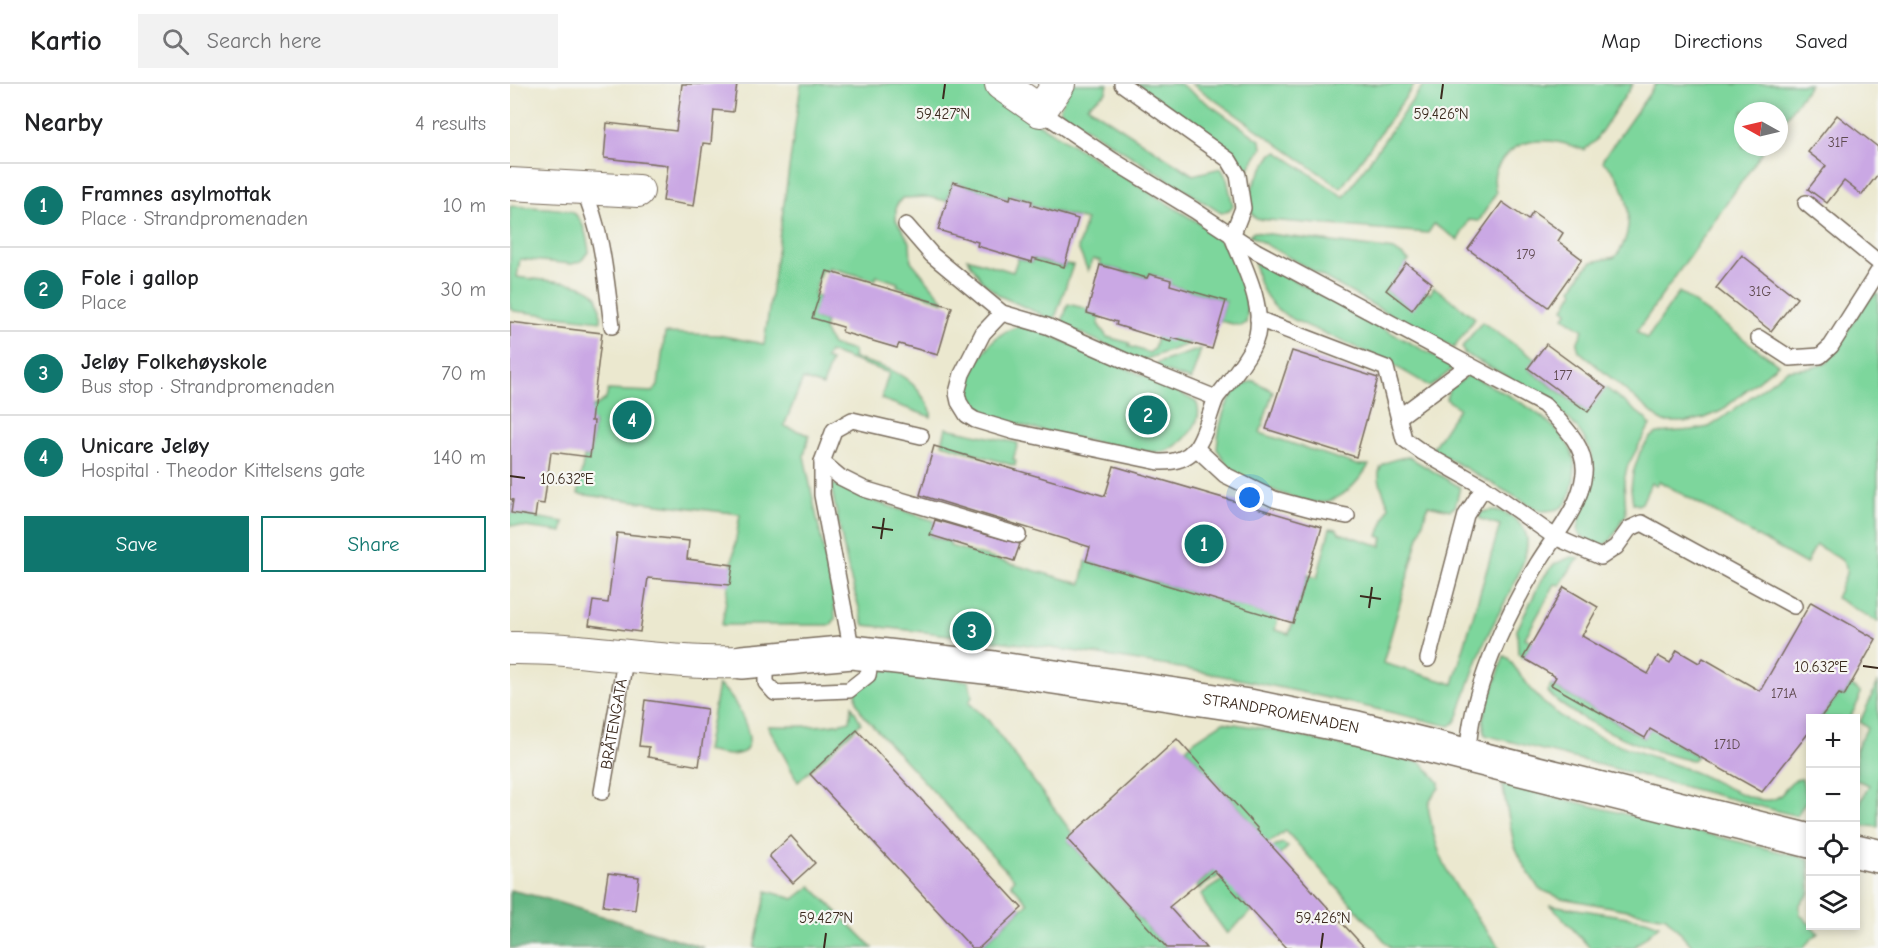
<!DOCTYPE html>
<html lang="en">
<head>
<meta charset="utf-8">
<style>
  :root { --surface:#fff; --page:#f2f2f2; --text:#202124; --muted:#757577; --line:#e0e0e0; --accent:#0f766e }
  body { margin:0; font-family:"Comic Neue",sans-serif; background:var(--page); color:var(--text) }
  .controls { position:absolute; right:18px; bottom:18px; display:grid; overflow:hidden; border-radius:0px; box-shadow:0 3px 9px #0003 }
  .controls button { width:54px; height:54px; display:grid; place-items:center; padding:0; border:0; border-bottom:2px solid var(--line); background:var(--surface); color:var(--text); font:30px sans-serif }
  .compass { position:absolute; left:1224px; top:18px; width:54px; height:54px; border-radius:50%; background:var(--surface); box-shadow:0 3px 9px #0003; rotate:278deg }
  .you { position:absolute; left:740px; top:414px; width:21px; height:21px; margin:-15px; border:4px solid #fff; border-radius:50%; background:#1a73e8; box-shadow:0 0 0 9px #1a73e833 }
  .badge { display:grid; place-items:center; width:39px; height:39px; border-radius:50%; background:var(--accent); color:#fff; font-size:20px; font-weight:700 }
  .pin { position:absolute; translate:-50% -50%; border:3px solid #fff; box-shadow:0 2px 6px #0006 }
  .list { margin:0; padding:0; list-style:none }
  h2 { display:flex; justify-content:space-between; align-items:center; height:78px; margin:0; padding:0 24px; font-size:26px }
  h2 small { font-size:20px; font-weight:400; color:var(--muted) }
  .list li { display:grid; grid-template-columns:39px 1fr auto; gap:18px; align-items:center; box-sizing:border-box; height:84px; padding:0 24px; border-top:2px solid var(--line) }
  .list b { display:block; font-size:22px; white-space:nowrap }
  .list p { margin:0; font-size:20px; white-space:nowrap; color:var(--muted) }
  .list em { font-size:20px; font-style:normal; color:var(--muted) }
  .actions { display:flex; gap:12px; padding:18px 24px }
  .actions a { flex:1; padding:14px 0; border:2px solid var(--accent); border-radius:0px; text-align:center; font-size:21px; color:var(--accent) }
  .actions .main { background:var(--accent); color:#fff }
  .icon { flex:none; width:33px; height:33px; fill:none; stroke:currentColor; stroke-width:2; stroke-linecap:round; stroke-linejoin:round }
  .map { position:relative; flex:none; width:1368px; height:864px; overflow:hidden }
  header { display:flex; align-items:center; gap:36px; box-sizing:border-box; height:84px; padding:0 30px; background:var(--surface); border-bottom:2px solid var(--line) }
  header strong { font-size:28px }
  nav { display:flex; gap:33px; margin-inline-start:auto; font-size:21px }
  .search { width:420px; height:54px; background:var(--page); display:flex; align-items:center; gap:15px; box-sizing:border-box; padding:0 21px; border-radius:0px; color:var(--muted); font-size:22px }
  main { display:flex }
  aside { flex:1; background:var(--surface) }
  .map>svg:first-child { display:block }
</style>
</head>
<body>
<header>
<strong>Kartio</strong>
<div class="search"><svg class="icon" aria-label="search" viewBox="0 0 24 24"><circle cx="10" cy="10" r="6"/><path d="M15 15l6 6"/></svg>Search here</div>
<nav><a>Map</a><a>Directions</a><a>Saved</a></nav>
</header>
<main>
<aside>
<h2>Nearby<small>4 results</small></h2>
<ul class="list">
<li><span class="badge">1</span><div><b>Framnes asylmottak</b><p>Place · Strandpromenaden</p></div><em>10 m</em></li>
<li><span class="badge">2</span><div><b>Fole i gallop</b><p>Place</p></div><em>30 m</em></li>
<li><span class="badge">3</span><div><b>Jeløy Folkehøyskole</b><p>Bus stop · Strandpromenaden</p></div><em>70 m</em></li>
<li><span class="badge">4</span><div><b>Unicare Jeløy</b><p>Hospital · Theodor Kittelsens gate</p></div><em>140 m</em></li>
</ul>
<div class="actions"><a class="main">Save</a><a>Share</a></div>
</aside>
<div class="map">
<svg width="1368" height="864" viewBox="0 0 1368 864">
  <rect width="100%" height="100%" fill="#f6f6f2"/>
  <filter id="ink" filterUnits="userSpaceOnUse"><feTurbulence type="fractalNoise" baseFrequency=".0167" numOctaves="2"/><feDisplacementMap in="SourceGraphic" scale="12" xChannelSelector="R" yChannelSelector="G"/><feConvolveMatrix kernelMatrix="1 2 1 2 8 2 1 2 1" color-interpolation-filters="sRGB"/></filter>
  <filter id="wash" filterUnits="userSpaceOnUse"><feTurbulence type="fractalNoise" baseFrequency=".008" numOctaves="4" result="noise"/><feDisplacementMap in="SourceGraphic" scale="24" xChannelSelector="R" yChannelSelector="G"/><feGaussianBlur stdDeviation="1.35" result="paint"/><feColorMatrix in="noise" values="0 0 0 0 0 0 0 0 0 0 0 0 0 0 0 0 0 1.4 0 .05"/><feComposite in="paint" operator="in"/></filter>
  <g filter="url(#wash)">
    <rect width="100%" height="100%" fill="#ebe8cf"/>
    <!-- green -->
    <g fill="#7dd69c" stroke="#5c805d" stroke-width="1.5">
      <path d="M291,0H481L527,39L702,147C722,167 742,209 736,239L731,242L710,237L716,217L660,201V196L639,190L637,194L590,181L591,177L583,175L578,187L568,164L576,136L521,121L522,117L501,111L500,115L443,98L437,117L418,113L392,114L386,122V136L400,158L401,177L435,218L387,202L388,199L367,192L365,196L318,183L317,187L311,186L304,211L309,213L303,234L316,238L314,246L322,261L344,267L343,274C373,283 398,287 415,316C419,322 422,325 421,333L371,315L379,289L319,268L315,275L321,277L313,302L293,295L274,342L299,351L294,372L324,516L325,535L321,541H212L230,430L68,410L74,373H80L84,338L72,336L82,324L96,315L98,306L143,308L148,302L155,249L208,251L254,260Z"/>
      <path d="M560,0H598L596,8L577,22L683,91L711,84L717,95L723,122L719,127L711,129L551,28L550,24Z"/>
      <path d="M626,0H670L751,57L752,64L735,90L714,60Z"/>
      <path d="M682,0H905L831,104Z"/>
      <path d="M914,0H953L958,4L961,0H1123L1085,57L1074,66C1049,56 1017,50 996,71C984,85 982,92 986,109L969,137L959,136L948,156L924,140L918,149L746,135C727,116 751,88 762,70L768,68L834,113Z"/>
      <path d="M1146,0H1300L1269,44V27H1233V63H1256L1127,247L1137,255L1169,208L1268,280L1211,327L1195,334L1178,338H1153L1069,267L1067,260L1073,246L1054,233L1058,227L1054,224L1064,207L1062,204L1074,186L1082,178L1105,173C1128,148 1120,97 1093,78V75Z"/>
      <path d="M0,122C14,123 51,123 62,128C74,134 77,155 79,167L71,177L62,180L10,175L7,193C26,197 71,195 85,210C91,218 90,228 91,237L4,227L0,224Z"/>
      <path d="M744,148L884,166L899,176L876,206L902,225L916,207L920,210L924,203L965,234L944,264L879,230L739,151Z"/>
      <path d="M457,174L503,188L508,174L522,178L523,174L554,183L555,180L563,181L545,234L541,235L490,212L472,197Z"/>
      <path d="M748,177L945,283L920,303C887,281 852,266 816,250C799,242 776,235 763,221C753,209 746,194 745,179Z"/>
      <path d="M1366,210H1368V538L1326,514C1343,477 1341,481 1306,461L1296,480L1149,397L1146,401L1141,399L1132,419L1128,421L1123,419L1121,405L1123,389L1130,368L1140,354L1147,349L1182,346L1199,343L1214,333L1277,286L1301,284L1317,279L1356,218Z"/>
      <path d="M558,220L578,225L577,229L590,233L588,240L597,253L620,259L619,262L639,269L644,265L647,253H662L681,259L631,277L555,242L552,238Z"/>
      <path d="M972,238L1025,275L1018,285L1077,328L1096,304L1136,335L1140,341L1117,383L1114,397L1116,430L1101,456L1092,462C1081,461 1075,455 1068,448C1069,424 1085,403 1083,380C1079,328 994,292 954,269L952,263Z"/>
      <path d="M510,242L528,246L660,303L686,318C697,337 670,365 651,368C633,371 474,336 464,325C452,312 457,297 465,283C476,262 487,248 510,242Z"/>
      <path d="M691,265L681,296L645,284L648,279Z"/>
      <path d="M959,291C991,307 1052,335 1063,372C1066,383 1065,393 1062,404C1058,425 1049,427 1030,427L922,365L949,324L936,315L939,305Z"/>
      <path d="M744,297L763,307L750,349L847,381H859C849,397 834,414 815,418C795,422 736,397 721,384C715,379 711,371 707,365C709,340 715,303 744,297Z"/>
      <path d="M436,344L508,359L503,376L506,377L505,382L432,360Z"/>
      <path d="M899,373L950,403L945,423L940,426L918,421L873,579L943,600L990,441L970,435L969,430C980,424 989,425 999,431C1008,437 1016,444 1017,456C1019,481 986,531 975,557C965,581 957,605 949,630L945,638L940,642C848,621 757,599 664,583C561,565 458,553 354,541L339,489L321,402L324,400L357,415L425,437L420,452L440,458V462L571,500L576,477L768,534L765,546L779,550L798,491L807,494L820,444L827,445L829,449L871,462L873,454L868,452L879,422C866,392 859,377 899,373Z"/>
      <path d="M0,420H3L2,429L54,438L52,448L0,441Z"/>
      <path d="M1061,473L1070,474L1063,481L1050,501L1045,500L1015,554L1023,558L1013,574L1008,569L1007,546L1032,495L1044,480Z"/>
      <path d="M994,572L998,574C1012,593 1024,612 1042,626C1076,654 1142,671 1184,688C1204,696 1226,710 1247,715C1278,723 1273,693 1292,695L1297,715L1287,732L975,651L973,634Z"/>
      <path d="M378,585L459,597L462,612L459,619L478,636L563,750L558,756L657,864H469L518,819L501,800L504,795L354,632C348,623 344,614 347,604L364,594L366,588Z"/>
      <path d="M1368,598V743L1346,741V728L1359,701L1346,696V666L1357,644L1350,638Z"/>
      <path d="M208,601C222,608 240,643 239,658C239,661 236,664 235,667C222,674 210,670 196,667Z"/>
      <path d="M1041,601L1134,654L1143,640L1150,650L1187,672L1183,676C1151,674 1056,633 1038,608Z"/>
      <path d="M1340,601L1350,608L1349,616L1340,634H1310L1329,610L1334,612Z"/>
      <path d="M342,622L351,639L288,698L258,642C285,642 314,644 340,637Z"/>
      <path d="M713,638L761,646L912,679L929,698V704C926,708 920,714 919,719C917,724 920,732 921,738C929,786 961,827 990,864H881L776,747L689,805L687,802L748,745L676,665L684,657Z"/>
      <path d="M992,700L1299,775L1300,809L1290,820V830L1308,849L1292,864H1184L1156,833L1051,814L1029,805L1013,780L1004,760Z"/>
      <path d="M773,759L778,763L728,812L742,827L717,850L696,821L691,810L766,761Z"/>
      <path d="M301,802L363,864H244L257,807L284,815Z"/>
      <path d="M1041,821L1136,836L1149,841L1123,864H1080Z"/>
    </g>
    <!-- forest -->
    <path fill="#66b784" stroke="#507051" stroke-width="1.5" d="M0,806L34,814L195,864H0Z"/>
    <g id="blocks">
      <!-- building -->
      <g fill="#caa8e4">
        <path d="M172,0H227L223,28L204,26L201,60L193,59L184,122L153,117L158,81L94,74L97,39L166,47Z"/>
        <path d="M1327,31L1368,63V90L1352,111L1334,97L1317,119L1298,105L1316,82L1298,68Z"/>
        <path d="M443,98L500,115L501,111L522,117L521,121L568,135L554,183L523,174L522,178L508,174L467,162L468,158L428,146Z"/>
        <path d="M992,118L1018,136L1023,128L1053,149L1048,157L1072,175L1038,223L958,165Z"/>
        <path d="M1232,171L1287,214L1261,247L1206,204Z"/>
        <path d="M896,179L922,199L902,226L876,206Z"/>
        <path d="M590,181L637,194L639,190L661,196L660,201L716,217L702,265L662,254L661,258L606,241L607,238L577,229Z"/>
        <path d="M317,187L442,223L428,271L389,260L387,264L332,248L333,243L302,234Z"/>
        <path d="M0,238L92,249L81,337H84L80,373L41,368L34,420L27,419L25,433L1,429L3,416L0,415Z"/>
        <path d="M1036,260L1096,304L1078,328L1018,284Z"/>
        <path d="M782,267L868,294L846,373L756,345Z"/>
        <path d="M424,362L595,412L604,382L812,443L783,539L576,477L580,463L410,411Z"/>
        <path d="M425,436L510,460L504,477L420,451Z"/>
        <path d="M107,449L179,457L177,475L223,481L220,501L138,494L130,548L79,541L83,517L98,519Z"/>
        <path d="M1054,503L1088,523L1072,552L1138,590L1148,572L1160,579L1167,566L1189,579L1193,574L1250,607L1301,518L1366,555L1334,612L1329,610L1310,634H1300V647L1252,708L1140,645L1135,654L1041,601L1046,593L1013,574Z"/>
        <path d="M135,616L197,625L189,682L138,673L139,663L129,662Z"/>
        <path d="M347,646L512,824L469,864H462L300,690Z"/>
        <path d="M667,655L748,745L747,746L855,864H776L704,786L659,823L696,864H657L557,755Z"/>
        <path d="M281,752L305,779L283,799L259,772Z"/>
        <path d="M98,789L129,793L125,826L93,822Z"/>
      </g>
    </g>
  </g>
  <g filter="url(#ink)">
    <use href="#blocks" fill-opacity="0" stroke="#796c5c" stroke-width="1.5"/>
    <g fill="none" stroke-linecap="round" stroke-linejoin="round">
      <defs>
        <g id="service">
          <path d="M530,27L602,76L684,126L746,167L1034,321C1052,340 1077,362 1074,390C1070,424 1045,451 1028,479C996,532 959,609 958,671"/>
          <path d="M73,105C93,147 96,197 102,242"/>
          <path d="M1296,119L1368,178"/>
          <path d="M396,141L422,171L492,229L537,242L634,285L706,314C718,299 743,269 747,251C754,219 733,181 722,152L733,124L728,91L719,76L612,0"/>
          <path d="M492,229L473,249L452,290L447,309L449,318L457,331L465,336L505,348L649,378C693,380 693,346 706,314"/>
          <path d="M748,235L876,284L894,355L912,368L974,403L1045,453L1091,473L1106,463L1119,445L1132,439L1284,522"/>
          <path d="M1249,254L1280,274L1310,272L1321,262L1368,188"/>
          <path d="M889,333L959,281"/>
          <path d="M687,365L715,391L764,415L805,426L837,432"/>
          <path d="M312,378L330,393L354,405L508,451"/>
          <path d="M342,568L312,411V378L324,346L342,336L411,352"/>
          <path d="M918,575L956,431L974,403"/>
          <path d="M256,577V599L265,609L339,606L358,591L362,570"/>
          <path id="s1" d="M92,708L116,571"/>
        </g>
        <g id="minor">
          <path d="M491,0L530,27L549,0"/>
          <path d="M0,100L128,107"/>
          <path d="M0,564C78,563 154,581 232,578"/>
        </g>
        <g id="tertiary">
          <path id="s2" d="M232,578L342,568L484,584L739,622L847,644L1300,757"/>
          <path d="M1346,767L1368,772"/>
        </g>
      </defs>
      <!-- service casing -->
      <use href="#service" stroke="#796c5c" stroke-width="18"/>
      <!-- minor casing -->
      <use href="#minor" stroke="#796c5c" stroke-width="34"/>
      <!-- tertiary casing -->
      <use href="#tertiary" stroke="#796c5c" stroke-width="36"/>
      <!-- service -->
      <use href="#service" stroke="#fff" stroke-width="15"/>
      <!-- minor -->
      <use href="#minor" stroke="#fff" stroke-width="32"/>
      <!-- tertiary -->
      <use href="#tertiary" stroke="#fff" stroke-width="33"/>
    </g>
  </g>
  <!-- ticks -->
  <path fill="none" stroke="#3b2a1e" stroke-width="2" d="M433,15L435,0M931,15L933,0M0,392L15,394M362,443L383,446M371,455L374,434M850,512L871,515M859,524L862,503M1353,582L1368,584M314,864L316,849M811,864L813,849"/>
  <g text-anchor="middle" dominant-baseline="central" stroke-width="4.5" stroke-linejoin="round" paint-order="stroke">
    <!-- number labels -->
    <g font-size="14" fill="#5f4a50">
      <text x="1328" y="58">31F</text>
      <text x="1016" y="170">179</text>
      <text x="1250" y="207">31G</text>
      <text x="1053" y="291">177</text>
      <text x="1274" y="609">171A</text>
      <text x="1217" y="660">171D</text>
    </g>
    <!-- street labels -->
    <g font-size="16" fill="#3b2a1e" stroke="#f6f6f2">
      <text stroke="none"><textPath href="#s2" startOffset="544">STRANDPROMENADEN</textPath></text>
      <text stroke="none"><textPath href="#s1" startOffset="69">BRÅTENGATA</textPath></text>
    </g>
  </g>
  <g font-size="15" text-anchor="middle" fill="#3b2a1e" stroke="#f6f6f2" stroke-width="4.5" stroke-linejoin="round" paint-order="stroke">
    <text x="433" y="35">59.427°N</text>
    <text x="931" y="35">59.426°N</text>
    <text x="57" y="400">10.632°E</text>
    <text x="1311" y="588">10.632°E</text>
    <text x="316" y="839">59.427°N</text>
    <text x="813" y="839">59.426°N</text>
  </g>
</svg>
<div class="controls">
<button>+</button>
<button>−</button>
<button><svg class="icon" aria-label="locate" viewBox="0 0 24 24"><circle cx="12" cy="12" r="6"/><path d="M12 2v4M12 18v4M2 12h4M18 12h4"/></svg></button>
<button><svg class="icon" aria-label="layers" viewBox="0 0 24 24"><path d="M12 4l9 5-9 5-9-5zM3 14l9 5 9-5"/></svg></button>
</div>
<svg class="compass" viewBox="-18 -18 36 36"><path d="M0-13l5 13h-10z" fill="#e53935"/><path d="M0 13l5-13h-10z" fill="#757577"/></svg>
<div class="you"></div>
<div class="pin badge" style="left:694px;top:460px">1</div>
<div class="pin badge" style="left:638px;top:331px">2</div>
<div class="pin badge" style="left:462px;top:547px">3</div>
<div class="pin badge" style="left:122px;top:336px">4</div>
</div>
</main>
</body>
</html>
